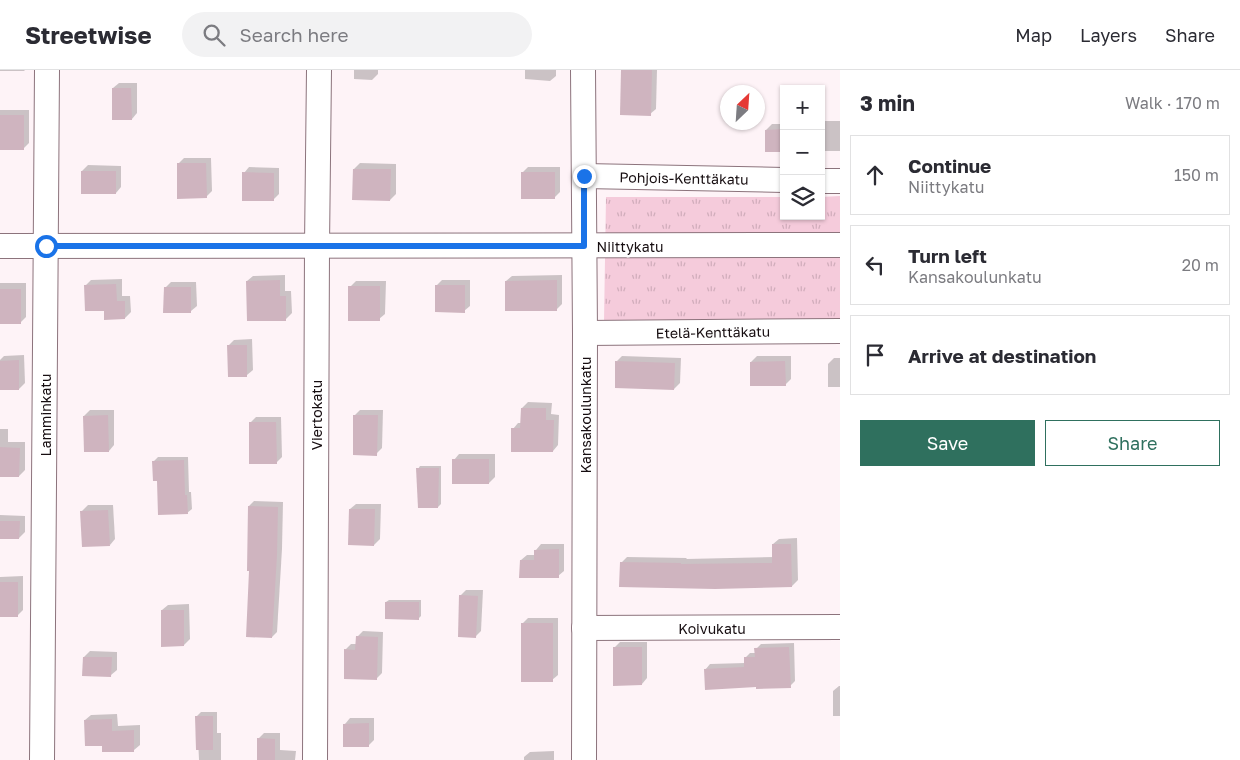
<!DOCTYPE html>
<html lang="en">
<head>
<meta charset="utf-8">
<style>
  :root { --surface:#fff; --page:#f2f2f3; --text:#2b2b33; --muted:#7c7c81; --line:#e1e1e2; --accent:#2f705e }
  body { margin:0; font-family:"Golos Text",sans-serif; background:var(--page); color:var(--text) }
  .controls { position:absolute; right:15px; top:15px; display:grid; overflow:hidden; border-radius:0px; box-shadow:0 1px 4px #0004 }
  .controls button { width:45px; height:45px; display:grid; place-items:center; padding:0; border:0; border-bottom:1px solid var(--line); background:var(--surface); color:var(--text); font:25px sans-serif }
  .compass { position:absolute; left:720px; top:15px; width:45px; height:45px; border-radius:50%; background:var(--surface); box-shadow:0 1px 4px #0004; rotate:25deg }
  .stop { position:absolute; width:15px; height:15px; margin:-11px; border:4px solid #1a73e8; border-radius:50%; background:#fff }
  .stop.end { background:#1a73e8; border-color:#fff; box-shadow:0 1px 5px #0008 }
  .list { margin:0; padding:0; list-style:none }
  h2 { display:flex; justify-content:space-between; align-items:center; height:65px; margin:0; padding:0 20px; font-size:21px }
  h2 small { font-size:16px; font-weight:400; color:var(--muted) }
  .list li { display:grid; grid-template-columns:32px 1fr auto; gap:15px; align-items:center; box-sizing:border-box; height:80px; margin:0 10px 10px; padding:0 10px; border:1px solid var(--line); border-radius:0px }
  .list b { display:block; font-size:19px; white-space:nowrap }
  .list p { margin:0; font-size:16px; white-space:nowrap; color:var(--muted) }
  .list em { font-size:16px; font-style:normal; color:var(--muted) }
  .actions { display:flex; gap:10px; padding:15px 20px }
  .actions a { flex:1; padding:11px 0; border:1px solid var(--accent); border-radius:0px; text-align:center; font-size:18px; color:var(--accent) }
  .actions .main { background:var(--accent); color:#fff }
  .icon { flex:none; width:28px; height:28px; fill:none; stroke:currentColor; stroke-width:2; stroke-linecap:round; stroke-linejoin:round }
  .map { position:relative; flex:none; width:840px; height:690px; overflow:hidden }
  header { display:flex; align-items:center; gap:30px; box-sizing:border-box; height:70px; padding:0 25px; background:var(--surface); border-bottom:1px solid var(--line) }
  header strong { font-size:24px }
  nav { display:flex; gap:28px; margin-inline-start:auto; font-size:18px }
  .search { width:350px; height:45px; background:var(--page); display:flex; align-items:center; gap:12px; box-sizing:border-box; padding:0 18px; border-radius:28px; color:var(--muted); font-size:19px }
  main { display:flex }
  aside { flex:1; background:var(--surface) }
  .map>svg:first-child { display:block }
</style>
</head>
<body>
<header>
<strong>Streetwise</strong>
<div class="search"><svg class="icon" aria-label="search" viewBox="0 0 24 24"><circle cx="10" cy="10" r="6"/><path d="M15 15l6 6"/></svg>Search here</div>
<nav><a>Map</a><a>Layers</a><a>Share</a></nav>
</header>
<main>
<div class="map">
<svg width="840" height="690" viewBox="0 0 840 690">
  <defs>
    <pattern id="grass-tufts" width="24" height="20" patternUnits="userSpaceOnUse" patternTransform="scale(1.25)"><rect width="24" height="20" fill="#f5cbdb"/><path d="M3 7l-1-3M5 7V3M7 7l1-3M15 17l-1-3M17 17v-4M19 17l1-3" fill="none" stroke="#d1adbb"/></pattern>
  </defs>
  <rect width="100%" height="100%" fill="#fef3f7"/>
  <!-- grass -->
  <path fill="url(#grass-tufts)" d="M840,126V250L604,252L606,127H784V146H821V127Z"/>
  <!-- shadow -->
  <g fill="#0003">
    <path d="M0,0H25L24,1H0Z"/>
    <path d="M354,0H378V4L372,10L354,9Z"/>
    <path d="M525,0H556V6L550,11L525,9Z"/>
    <path d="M623,0H657L656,39L650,44Z"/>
    <path d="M119,13H137V43L132,49L113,18Z"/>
    <path d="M0,40H29V73L23,79H0Z"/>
    <path d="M821,51H840V81H824V79H821Z"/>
    <path d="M784,52V80L766,60L772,54H782Z"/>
    <path d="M184,88H211L212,121L206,127L178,94Z"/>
    <path d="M360,93L396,94V124L390,130L354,99Z"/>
    <path d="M88,95L121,96V117L116,123L82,101Z"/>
    <path d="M249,97L279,98V124L273,130L244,103Z"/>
    <path d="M528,97H560V122L554,128L522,103Z"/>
    <path d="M285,205V221H291L292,243L286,249L247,211L253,206Z"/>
    <path d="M562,205V234L556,240L506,211L512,206Z"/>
    <path d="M122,209V226H130L131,242L125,248L105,240L85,216L91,210Z"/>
    <path d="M442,210H470V236L464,241L436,216Z"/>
    <path d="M356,211H386L385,244L379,249L350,217Z"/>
    <path d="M171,212H196L197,236L191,241L165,218Z"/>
    <path d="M0,213H26V247L20,253L0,252Z"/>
    <path d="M252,269L253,300L247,305L229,275L234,270Z"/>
    <path d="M24,285L25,313L19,319H0V290L4,286Z"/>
    <path d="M622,286L681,288L680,313L674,319L617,291Z"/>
    <path d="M757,286H791V309L785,315L751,292Z"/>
    <path d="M834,288H840V317H828V294Z"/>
    <path d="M528,332L552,333L551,344L559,345L558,375L553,381L513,359L518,353H522V338Z"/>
    <path d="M90,340H114V375L109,381L84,346Z"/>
    <path d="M360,340H383L382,378L376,384L355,345Z"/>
    <path d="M256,347H281L282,387L276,393L250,353Z"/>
    <path d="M0,359H8V372H25V400L19,406H0Z"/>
    <path d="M459,384H495V407L489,413L454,390Z"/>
    <path d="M158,387H188L189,422H191L192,439L187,443L158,409L153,392Z"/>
    <path d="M420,396H441V434L438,437L418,399Z"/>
    <path d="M254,431L283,432L282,479L277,562L272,567L250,500L249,436Z"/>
    <path d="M356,434H381L380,469L374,475L350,439Z"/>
    <path d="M88,435H113L115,469L110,475L82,441Z"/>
    <path d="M0,445L25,446V462L19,468H0Z"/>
    <path d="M797,468L798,510L792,516L621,493L627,487L687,488L686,489L774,487L773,474L779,469Z"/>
    <path d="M541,474H564V501L558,506L521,490L527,485H536V480Z"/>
    <path d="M23,506V540L17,546H0V507Z"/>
    <path d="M466,520H483L481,561L476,566L460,526Z"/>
    <path d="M389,530H421V546L419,548L386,532Z"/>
    <path d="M189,534L190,569L184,575L162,540L168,535Z"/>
    <path d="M528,548H558V605L552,610L522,554Z"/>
    <path d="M363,561L383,562L382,603L376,609L345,580L351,574H357V567Z"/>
    <path d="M620,572H647V608L642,614L614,578Z"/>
    <path d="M794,573L795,611L790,616H757L705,600L710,594L745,593V588L750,583H756V579L761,574Z"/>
    <path d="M90,581L117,582V600L111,605L84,587Z"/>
    <path d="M839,616H840V646H833V621Z"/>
    <path d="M201,642H217V663H221V690H199L197,646Z"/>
    <path d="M117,644L118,656L140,655V675L134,680L103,674L85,650L91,645Z"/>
    <path d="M350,648H374V670L368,676L345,654Z"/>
    <path d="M264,663H280V680L296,681L295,690H258V669Z"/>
    <path d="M554,681V690H524V687L530,682Z"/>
  </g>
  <!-- building -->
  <g fill="#cfb4bf">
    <path d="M621,0H652L651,46L620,45Z"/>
    <path d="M112,18H131L132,50H112Z"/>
    <rect x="0" y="45" width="24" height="35"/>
    <path d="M784,59V82H765V60Z"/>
    <path d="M177,93H206L207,128L177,129Z"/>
    <path d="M353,99H391L390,131L352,130Z"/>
    <rect x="81" y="101" width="35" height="23"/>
    <path d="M242,102L274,103V131H242Z"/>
    <rect x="521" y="102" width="34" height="27"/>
    <path d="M280,210V226H286V251H247L246,211Z"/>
    <path d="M557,210V241H505V211Z"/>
    <path d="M116,214L117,231H125V249L104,250V241H85L84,215Z"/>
    <path d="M435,215H465V243L435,242Z"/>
    <rect x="348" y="216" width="32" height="35"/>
    <path d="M164,217H191V243H163Z"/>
    <rect x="0" y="219" width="21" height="35"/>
    <path d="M227,275H247V307H228Z"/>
    <path d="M19,290V320H0V291Z"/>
    <path d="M615,291L675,293L674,320L615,318Z"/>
    <path d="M785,291L786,316H750V292Z"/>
    <path d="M521,338H546V350H554L553,382H511V358H520Z"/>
    <path d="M108,345L109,382H84L83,346Z"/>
    <path d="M353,345H378L377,386L353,385Z"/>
    <path d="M249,352H276L277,394H249Z"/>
    <path d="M0,377L20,378L19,407H0Z"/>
    <rect x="452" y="389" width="37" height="25"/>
    <path d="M184,390L185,425H187L188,444L158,445L157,411H153L152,391Z"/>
    <path d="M416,398H439L438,438H418Z"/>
    <path d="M248,436L278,437L277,485L272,568L246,567L249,501H247Z"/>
    <path d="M349,439H375L374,476L348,475Z"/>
    <path d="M108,440L110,476L82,477L80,441Z"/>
    <path d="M0,451H20L19,469H0Z"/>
    <path d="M772,474H791L792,517L715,519L619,517L620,492L681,493V494L772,493Z"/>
    <path d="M559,479V508H519L520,490H534V480Z"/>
    <rect x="0" y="512" width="18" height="35"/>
    <path d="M459,525L478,526L476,568L458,567Z"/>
    <path d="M385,532H419V550L385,549Z"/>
    <path d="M161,540H184V576L161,577Z"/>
    <rect x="521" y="553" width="32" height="59"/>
    <path d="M356,566L378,567L377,610L344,609V579L355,580Z"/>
    <path d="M613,577H642V615L613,616Z"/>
    <path d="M789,577L791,618L756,619V617L705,620L704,599L744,597V587H755L754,578Z"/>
    <path d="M83,587H112L111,607L82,606Z"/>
    <path d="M195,646H213V680H196Z"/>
    <path d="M112,649V661L134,660V682H102V676H85L84,650Z"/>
    <path d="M369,653V677H343V654Z"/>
    <path d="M257,668L275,669V690H257Z"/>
  </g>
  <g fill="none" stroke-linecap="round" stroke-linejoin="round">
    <defs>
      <g id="minor">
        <path d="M583,0L585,263L584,690"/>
        <path d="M584,106L784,110"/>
        <path d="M821,111H840"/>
        <path d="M0,176L840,175"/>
        <path d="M585,263L840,261"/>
        <path d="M584,558L840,557"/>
        <path d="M42,690L47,0"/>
        <path d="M315,690L317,176L319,0"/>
      </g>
    </defs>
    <!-- minor casing -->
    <use href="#minor" stroke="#8c737c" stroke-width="26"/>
    <!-- minor -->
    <use href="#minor" stroke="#fff" stroke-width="24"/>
  </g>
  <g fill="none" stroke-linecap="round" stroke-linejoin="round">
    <!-- route -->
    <path stroke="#1a73e8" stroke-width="6" d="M46,176H584V106"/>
  </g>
  <g text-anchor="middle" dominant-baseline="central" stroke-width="5" stroke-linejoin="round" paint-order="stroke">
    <!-- street labels -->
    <g font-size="14" fill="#160d10" stroke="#fff">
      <text transform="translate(684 108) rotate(1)">Pohjois-Kenttäkatu</text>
      <text x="630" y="176">Niittykatu</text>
      <text transform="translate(713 262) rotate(-1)">Etelä-Kenttäkatu</text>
      <text transform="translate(45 345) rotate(-90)">Lamminkatu</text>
      <text transform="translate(316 345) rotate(-90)">Viertokatu</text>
      <text transform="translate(585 345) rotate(-90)">Kansakoulunkatu</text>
      <text x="712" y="558">Koivukatu</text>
    </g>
  </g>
</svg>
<div class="controls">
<button>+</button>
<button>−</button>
<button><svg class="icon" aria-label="layers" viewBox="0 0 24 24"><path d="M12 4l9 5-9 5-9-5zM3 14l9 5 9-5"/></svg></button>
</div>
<svg class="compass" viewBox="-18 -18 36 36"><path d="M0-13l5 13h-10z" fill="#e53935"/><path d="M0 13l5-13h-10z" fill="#7c7c81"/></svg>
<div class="stop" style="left:46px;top:176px"></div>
<div class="stop end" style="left:584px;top:106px"></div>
</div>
<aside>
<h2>3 min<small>Walk · 170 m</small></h2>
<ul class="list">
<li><svg class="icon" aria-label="ahead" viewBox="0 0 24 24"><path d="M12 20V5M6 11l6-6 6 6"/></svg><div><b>Continue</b><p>Niittykatu</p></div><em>150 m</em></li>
<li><svg class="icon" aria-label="left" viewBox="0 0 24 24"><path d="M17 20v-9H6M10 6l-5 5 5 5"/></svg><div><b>Turn left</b><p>Kansakoulunkatu</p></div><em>20 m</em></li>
<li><svg class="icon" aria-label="arrive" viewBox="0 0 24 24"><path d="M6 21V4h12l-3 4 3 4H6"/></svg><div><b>Arrive at destination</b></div></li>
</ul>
<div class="actions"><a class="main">Save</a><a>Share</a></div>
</aside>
</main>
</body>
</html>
